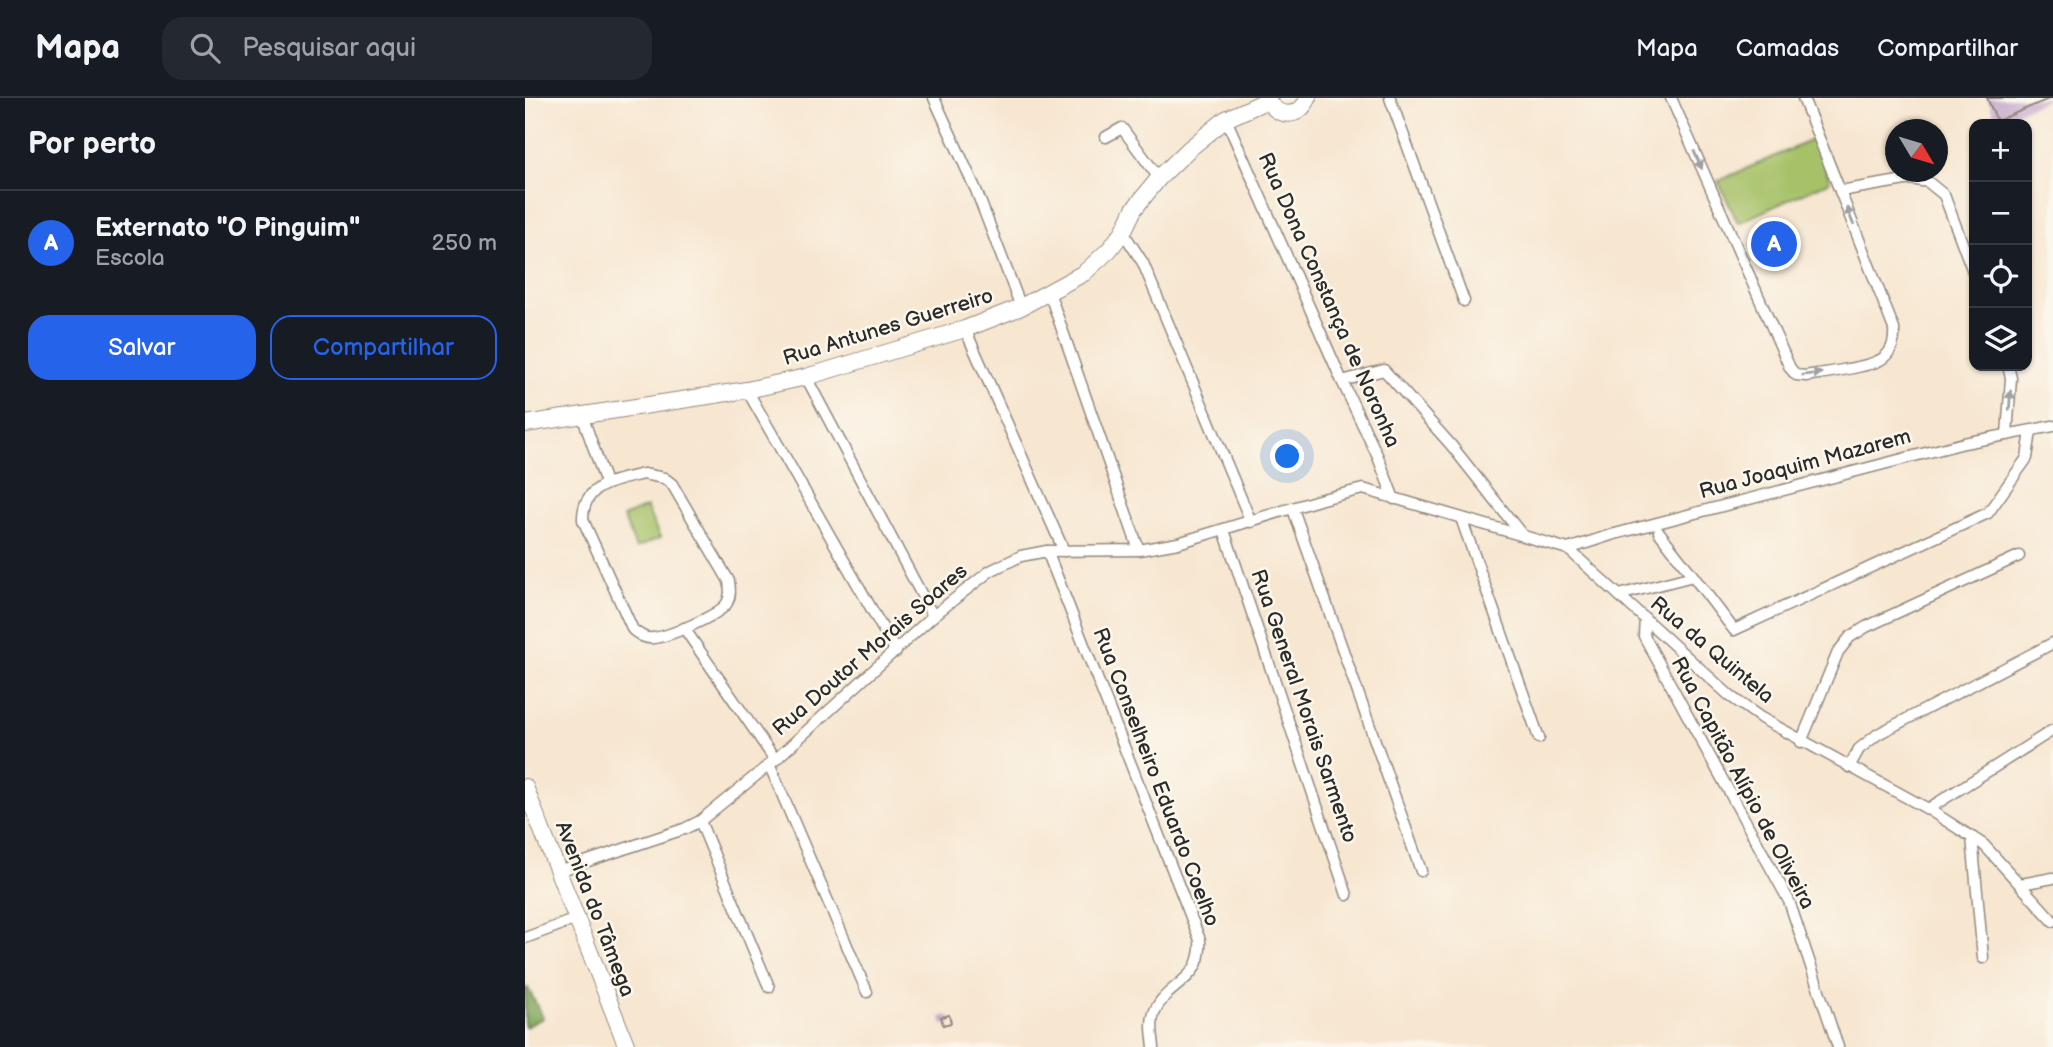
<!DOCTYPE html>
<html lang="pt">
<head>
<meta charset="utf-8">
<style>
  :root { --surface:#171b24; --page:#242831; --text:#f1f3f6; --muted:#9ea1a6; --line:#363941; --accent:#2563eb }
  body { margin:0; font-family:"Balsamiq Sans",sans-serif; background:var(--page); color:var(--text) }
  .controls { position:absolute; right:21px; top:21px; display:grid; overflow:hidden; border-radius:14px; box-shadow:0 2px 5px #0004 }
  .controls button { width:63px; height:63px; display:grid; place-items:center; padding:0; border:0; border-bottom:2px solid var(--line); background:var(--surface); color:var(--text); font:35px sans-serif }
  .compass { position:absolute; left:1360px; top:21px; width:63px; height:63px; border-radius:50%; background:var(--surface); box-shadow:0 2px 5px #0004; rotate:128deg }
  .you { position:absolute; left:763px; top:359px; width:24px; height:24px; margin:-18px; border:5px solid #fff; border-radius:50%; background:#1a73e8; box-shadow:0 0 0 10px #1a73e833 }
  .badge { display:grid; place-items:center; width:46px; height:46px; border-radius:50%; background:var(--accent); color:#fff; font-size:23px; font-weight:700 }
  .pin { position:absolute; translate:-50% -50%; border:4px solid #fff; box-shadow:0 2px 7px #0006 }
  .list { margin:0; padding:0; list-style:none }
  h2 { display:flex; justify-content:space-between; align-items:center; height:91px; margin:0; padding:0 28px; font-size:30px }
  h2 small { font-size:23px; font-weight:400; color:var(--muted) }
  .list li { display:grid; grid-template-columns:46px 1fr auto; gap:21px; align-items:center; box-sizing:border-box; height:105px; padding:0 28px; border-top:2px solid var(--line) }
  .list b { display:block; font-size:26px; white-space:nowrap }
  .list p { margin:0; font-size:23px; white-space:nowrap; color:var(--muted) }
  .list em { font-size:23px; font-style:normal; color:var(--muted) }
  .actions { display:flex; gap:14px; padding:21px 28px }
  .actions a { flex:1; padding:16px 0; border:2px solid var(--accent); border-radius:21px; text-align:center; font-size:24px; color:var(--accent) }
  .actions .main { background:var(--accent); color:#fff }
  .icon { flex:none; width:38px; height:38px; fill:none; stroke:currentColor; stroke-width:2; stroke-linecap:round; stroke-linejoin:round }
  .map { position:relative; flex:none; width:1528px; height:949px; overflow:hidden }
  header { display:flex; align-items:center; gap:42px; box-sizing:border-box; height:98px; padding:0 35px; background:var(--surface); border-bottom:2px solid var(--line) }
  header strong { font-size:33px }
  nav { display:flex; gap:38px; margin-inline-start:auto; font-size:24px }
  .search { width:490px; height:63px; background:var(--page); display:flex; align-items:center; gap:18px; box-sizing:border-box; padding:0 24px; border-radius:21px; color:var(--muted); font-size:26px }
  main { display:flex }
  aside { flex:1; background:var(--surface) }
  .map>svg:first-child { display:block }
</style>
</head>
<body>
<header>
<strong>Mapa</strong>
<div class="search"><svg class="icon" aria-label="search" viewBox="0 0 24 24"><circle cx="10" cy="10" r="6"/><path d="M15 15l6 6"/></svg>Pesquisar aqui</div>
<nav><a>Mapa</a><a>Camadas</a><a>Compartilhar</a></nav>
</header>
<main>
<aside>
<h2>Por perto<small></small></h2>
<ul class="list">
<li><span class="badge">A</span><div><b>Externato &quot;O Pinguim&quot;</b><p>Escola</p></div><em>250 m</em></li>
</ul>
<div class="actions"><a class="main">Salvar</a><a>Compartilhar</a></div>
</aside>
<div class="map">
<svg width="1528" height="949" viewBox="0 0 1528 949">
  <rect width="100%" height="100%" fill="#fbf7ec"/>
  <filter id="ink" filterUnits="userSpaceOnUse"><feTurbulence type="fractalNoise" baseFrequency=".0143" numOctaves="2"/><feDisplacementMap in="SourceGraphic" scale="14" xChannelSelector="R" yChannelSelector="G"/><feConvolveMatrix kernelMatrix="1 2 1 2 8 2 1 2 1" color-interpolation-filters="sRGB"/></filter>
  <filter id="wash" filterUnits="userSpaceOnUse"><feTurbulence type="fractalNoise" baseFrequency=".00686" numOctaves="4" result="noise"/><feDisplacementMap in="SourceGraphic" scale="28" xChannelSelector="R" yChannelSelector="G"/><feGaussianBlur stdDeviation="1.57" result="paint"/><feColorMatrix in="noise" values="0 0 0 0 0 0 0 0 0 0 0 0 0 0 0 0 0 1.4 0 .05"/><feComposite in="paint" operator="in"/></filter>
  <g filter="url(#wash)">
    <rect width="100%" height="100%" fill="#f7e6d0"/>
    <!-- green -->
    <g fill="#a6c167" stroke="#687649" stroke-width="2">
      <path d="M1289,41L1305,83L1213,125L1193,83Z"/>
      <path d="M121,409L135,440L111,450L98,419Z"/>
    </g>
    <!-- forest -->
    <path fill="#84a75c" stroke="#586944" stroke-width="2" d="M3,890L18,920L0,929V891Z"/>
    <g id="blocks">
      <!-- building -->
      <g fill="#be9ec9">
        <path d="M1462,0H1526L1472,23Z"/>
        <path d="M424,917L426,925L418,927L416,919Z"/>
      </g>
    </g>
  </g>
  <g filter="url(#ink)">
    <use href="#blocks" fill-opacity="0" stroke="#91887e" stroke-width="2"/>
    <g fill="none" stroke-linecap="round" stroke-linejoin="round">
      <defs>
        <g id="minor">
          <path d="M409,0L451,92L496,209"/>
          <path d="M865,0L939,203"/>
          <path d="M1146,0L1265,270L1271,277L1281,278C1298,275 1339,270 1353,263C1366,257 1370,244 1369,231L1315,93"/>
          <path d="M1278,0L1315,93L1386,81L1403,84L1419,97L1449,176"/>
          <path d="M701,21L817,283L853,359L869,401"/>
          <path d="M581,39L597,30L634,80"/>
          <path d="M598,134L618,165L726,424"/>
          <path d="M524,194L614,452"/>
          <path d="M440,231L539,453"/>
          <path d="M281,279L408,518"/>
          <path d="M817,283L859,272L926,347L998,438"/>
          <path d="M222,292L371,554"/>
          <path d="M57,317L81,385"/>
          <path d="M1482,337L1486,280L1483,268"/>
          <path d="M118,376L139,380L147,386L204,483C205,491 206,498 202,505C195,517 143,539 128,540C120,541 115,537 108,532L58,422C57,386 90,383 118,376Z"/>
          <path d="M768,411L896,773"/>
          <path d="M936,420L1014,640"/>
          <path d="M699,432L822,797"/>
          <path d="M1134,434L1168,478"/>
          <path d="M1043,451L1086,437L1439,345L1528,328"/>
          <path d="M522,453L675,842C678,885 641,884 629,915C625,926 628,938 629,949"/>
          <path d="M1094,497L1168,478L1209,532L1463,415L1502,360L1506,333"/>
          <path d="M1120,520L1119,538L1264,803L1313,949"/>
          <path d="M159,530L250,662"/>
          <path d="M1276,644L1313,554L1325,539L1341,529L1494,458"/>
          <path d="M244,666L342,894"/>
          <path d="M1324,669L1334,651L1353,636L1528,545"/>
          <path d="M1403,711L1528,632"/>
          <path d="M175,723L244,889"/>
          <path d="M1447,739L1458,860"/>
          <path d="M33,773L159,731L175,723L250,662L408,518L465,473L496,458L522,453L614,452L653,445L797,401L838,391L1043,451L1205,598L1236,620L1403,711L1459,747L1528,823"/>
          <path d="M1496,786L1528,780"/>
          <path d="M0,840L51,821"/>
        </g>
        <g id="secondary">
          <path d="M742,0C751,21 775,21 783,0"/>
          <path d="M0,326L222,292L281,279L440,231L496,209L559,175L584,152L598,134L609,111L634,80L664,51L701,21L743,2"/>
          <path d="M0,689L102,949"/>
        </g>
      </defs>
      <!-- minor casing -->
      <use href="#minor" stroke="#91887e" stroke-width="13"/>
      <!-- secondary casing -->
      <use href="#secondary" stroke="#91887e" stroke-width="18"/>
      <!-- minor -->
      <use href="#minor" stroke="#fff" stroke-width="10"/>
      <!-- secondary -->
      <use href="#secondary" stroke="#fff" stroke-width="16"/>
    </g>
    <!-- one-way arrows -->
    <defs><path id="oneway-solid" d="M-6-.8H1V-3.2L6.5 0L1 3.2V.8H-6Z" transform="scale(1.75)"/></defs>
    <g fill="#a0a0a0">
      <use href="#oneway-solid" transform="translate(1173 62) rotate(66)"/>
      <use href="#oneway-solid" transform="translate(1325 118) rotate(-112)"/>
      <use href="#oneway-solid" transform="translate(1287 276) rotate(-6)"/>
      <use href="#oneway-solid" transform="translate(1485 302) rotate(-86)"/>
    </g>
  </g>
  <g text-anchor="middle" dominant-baseline="central" stroke-width="5" stroke-linejoin="round" paint-order="stroke">
    <!-- street labels -->
    <g font-size="21" fill="#2b2b2b" stroke="#fbf7ec">
      <text transform="translate(804 202) rotate(66)">Rua Dona Constança de Noronha</text>
      <text transform="translate(363 229) rotate(-17)">Rua Antunes Guerreiro</text>
      <text transform="translate(1280 366) rotate(-15)">Rua Joaquim Mazarem</text>
      <text transform="translate(345 552) rotate(-41)">Rua Doutor Morais Soares</text>
      <text transform="translate(1187 552) rotate(40)">Rua da Quintela</text>
      <text transform="translate(779 608) rotate(71)">Rua General Morais Sarmento</text>
      <text transform="translate(631 679) rotate(69)">Rua Conselheiro Eduardo Coelho</text>
      <text transform="translate(1218 685) rotate(62)">Rua Capitão Alípio de Oliveira</text>
      <text transform="translate(70 811) rotate(69)">Avenida do Tâmega</text>
    </g>
  </g>
</svg>
<div class="controls">
<button>+</button>
<button>−</button>
<button><svg class="icon" aria-label="locate" viewBox="0 0 24 24"><circle cx="12" cy="12" r="6"/><path d="M12 2v4M12 18v4M2 12h4M18 12h4"/></svg></button>
<button><svg class="icon" aria-label="layers" viewBox="0 0 24 24"><path d="M12 4l9 5-9 5-9-5zM3 14l9 5 9-5"/></svg></button>
</div>
<svg class="compass" viewBox="-18 -18 36 36"><path d="M0-13l5 13h-10z" fill="#e53935"/><path d="M0 13l5-13h-10z" fill="#9ea1a6"/></svg>
<div class="you"></div>
<div class="pin badge" style="left:1249px;top:146px">A</div>
</div>
</main>
</body>
</html>
